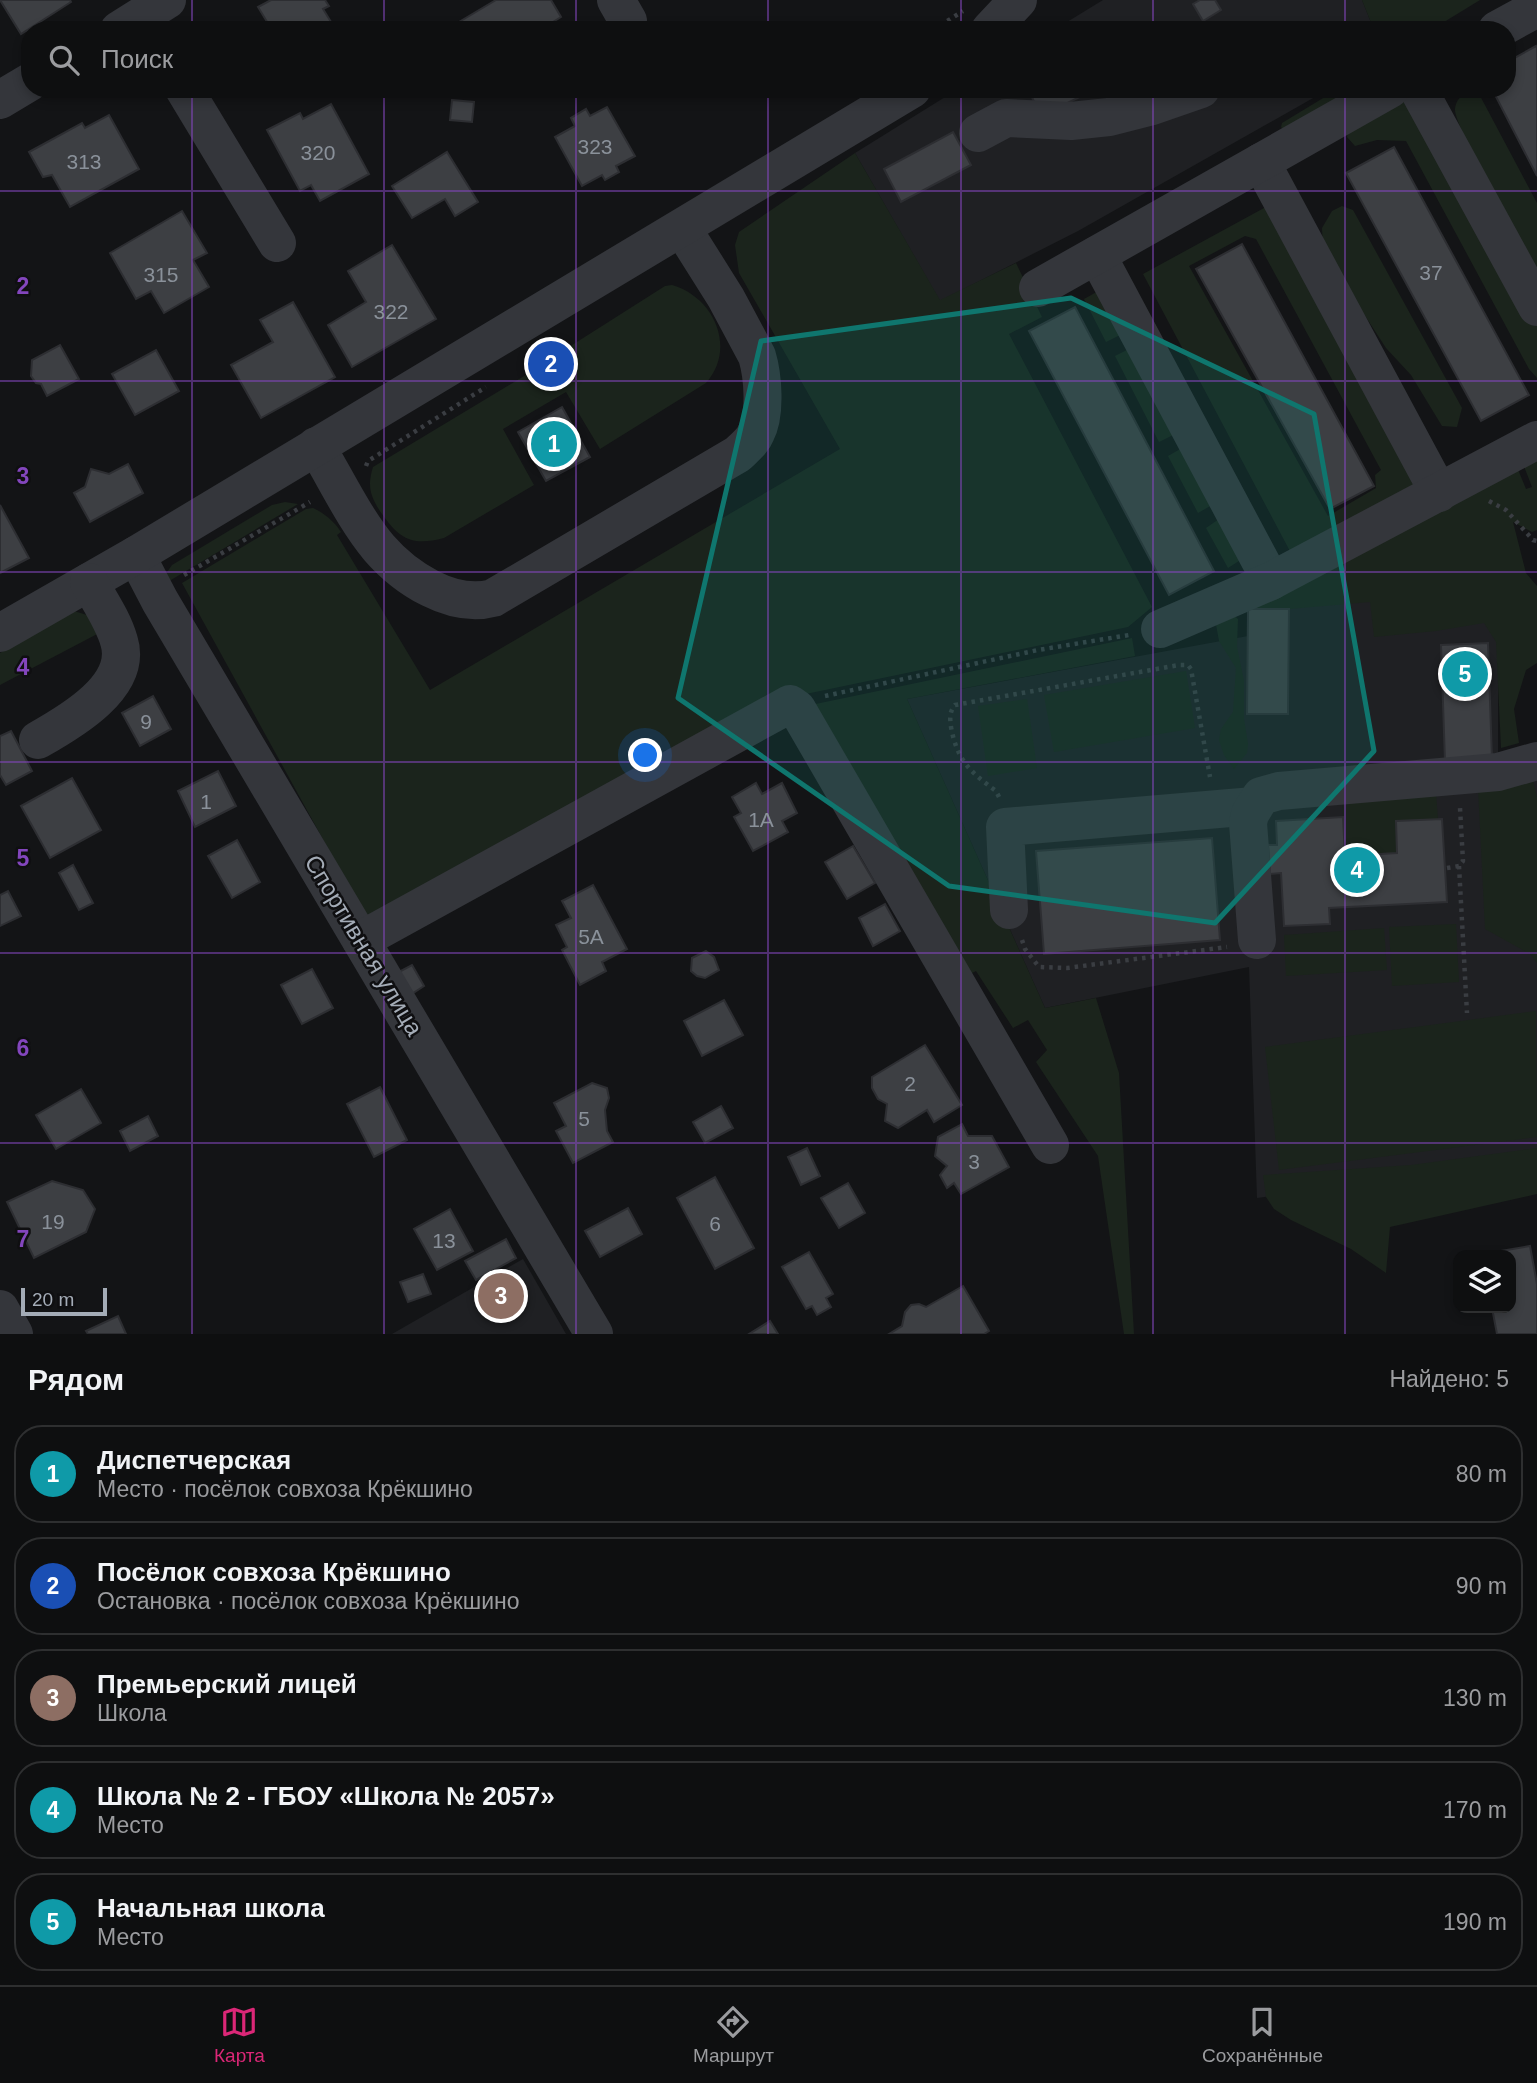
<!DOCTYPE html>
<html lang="ru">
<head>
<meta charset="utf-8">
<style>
  :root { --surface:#0e0f10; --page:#1c1d1e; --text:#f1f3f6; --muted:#9b9c9f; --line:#2e2f30; --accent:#db2777 }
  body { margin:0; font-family:Helvetica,sans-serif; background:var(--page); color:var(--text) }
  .controls { position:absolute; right:21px; bottom:21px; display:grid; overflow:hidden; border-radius:14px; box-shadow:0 4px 10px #0003 }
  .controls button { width:63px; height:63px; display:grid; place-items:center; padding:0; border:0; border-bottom:2px solid var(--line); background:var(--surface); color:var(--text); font:35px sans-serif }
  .scale { position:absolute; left:21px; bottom:18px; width:86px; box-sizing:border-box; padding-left:7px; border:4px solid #a4acb7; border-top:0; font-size:19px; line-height:24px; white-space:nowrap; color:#a4acb7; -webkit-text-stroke:5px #0f0f11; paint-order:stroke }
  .you { position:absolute; left:646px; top:756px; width:24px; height:24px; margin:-18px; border:5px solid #fff; border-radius:50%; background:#1a73e8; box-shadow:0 0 0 10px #1a73e833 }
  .badge { display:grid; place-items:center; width:46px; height:46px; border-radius:50%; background:var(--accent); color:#fff; font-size:23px; font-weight:700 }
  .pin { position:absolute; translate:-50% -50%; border:4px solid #fff; box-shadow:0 2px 7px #0006 }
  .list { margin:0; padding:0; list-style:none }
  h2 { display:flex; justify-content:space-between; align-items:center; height:91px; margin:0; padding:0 28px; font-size:30px }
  h2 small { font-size:23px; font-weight:400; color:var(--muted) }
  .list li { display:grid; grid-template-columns:46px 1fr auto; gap:21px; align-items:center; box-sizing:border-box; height:98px; margin:0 14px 14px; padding:0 14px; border:2px solid var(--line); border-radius:28px }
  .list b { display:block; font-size:26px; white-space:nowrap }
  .list p { margin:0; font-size:23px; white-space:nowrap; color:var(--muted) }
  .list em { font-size:23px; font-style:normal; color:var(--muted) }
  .icon { flex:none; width:38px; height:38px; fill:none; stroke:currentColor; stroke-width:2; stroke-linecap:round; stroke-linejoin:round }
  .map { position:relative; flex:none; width:1537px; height:1334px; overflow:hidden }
  .search { position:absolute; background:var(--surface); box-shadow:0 4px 10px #0003; left:21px; right:21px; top:21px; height:77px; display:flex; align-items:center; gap:18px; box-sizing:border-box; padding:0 24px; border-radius:28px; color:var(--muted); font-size:26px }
  .sheet { height:651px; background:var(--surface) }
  nav { display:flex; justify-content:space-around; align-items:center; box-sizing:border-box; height:98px; border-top:2px solid var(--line); background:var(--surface); font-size:19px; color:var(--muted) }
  nav a { display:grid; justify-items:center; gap:4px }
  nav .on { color:var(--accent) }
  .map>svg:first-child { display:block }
</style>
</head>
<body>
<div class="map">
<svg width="1537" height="1334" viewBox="0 0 1537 1334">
  <rect width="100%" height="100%" fill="#131416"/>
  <!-- built -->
  <g fill="#1f2023">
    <path d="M1103,0H1362L1374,30H1054Z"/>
    <path d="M958,89H1329L1078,231L940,301L855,153Z"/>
    <path d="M1502,523L1498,635V777L1537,770V1159L1257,1198L1249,967L1045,1008L907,699L1248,636V609Z"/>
    <path d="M523,1259L566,1334H392Z"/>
  </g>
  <!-- green -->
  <g fill="#1b241c" fill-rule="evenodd">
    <path d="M1362,0H1480L1431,30H1374Z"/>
    <path d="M1338,89H1357L1284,130L1281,127L1282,123Z"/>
    <path d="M1404,92L1537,319V378L1529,369L1406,141L1377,140L1355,146L1347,137L1348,129Z"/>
    <path d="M1478,92L1537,203V274C1524,250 1454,127 1455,109C1457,95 1466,93 1478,92Z"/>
    <path d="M855,153L940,300L1016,263L1042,317L1009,334L1152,607L1128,627L801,695L369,923L182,583L306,509L313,508C324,513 334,521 341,532L337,535L430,690L840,449L739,273L735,245L739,232Z"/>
    <path d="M1342,206L1353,210L1462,408L1457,427L1442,426L1411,375L1386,348L1323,251L1322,228L1332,211Z"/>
    <path d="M1264,208H1271L1419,488L1292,555L1143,274ZM1245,236L1256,239L1381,470L1375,475L1376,488L1328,516L1189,266Z"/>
    <path d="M672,285C714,297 737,348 706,383L600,449L566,392L503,429L534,485L444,538C413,546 400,540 382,514C370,497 367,486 373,467L544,364L548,370L561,362L558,354L665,286Z"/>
    <path d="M1102,289L1124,333L1106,342L1084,299Z"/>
    <path d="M1131,348L1175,434L1159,442L1115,356Z"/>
    <path d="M1182,448L1212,505L1198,513L1168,456Z"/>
    <path d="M1537,453V530L1532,532L1513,522L1526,573L1537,586V663L1526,670L1514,709L1519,743L1501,748L1496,642L1484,623L1436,631L1374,637L1370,602L1289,609H1248L1232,614L1238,619L1237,647L1244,681V719L1248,744L1247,753L1234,769L1224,755L1219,740L1221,729L1233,712L1236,668L1219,641L1215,619L1517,467L1526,489L1532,487L1522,461Z"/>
    <path d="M285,502L298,504L166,583L165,575L172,565L272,505Z"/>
    <path d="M1219,519L1242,559L1228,568L1206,528Z"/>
    <path d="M74,611L87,615L101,632L0,685V653Z"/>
    <path d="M1132,638L1135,656L907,699L1045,1008L1096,998L1119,1073L1134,1334H1124L1098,1156L1036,1062L1047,1050L1028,1020L1013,1028L976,971L962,978L806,706Z"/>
    <path d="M1186,671L1195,728L1054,752L1044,695Z"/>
    <path d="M1027,699L1037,768L988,776L978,706Z"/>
    <path d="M1533,780L1537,797V963L1530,954L1485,929L1478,788Z"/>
    <path d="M1436,793L1438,819L1396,822L1397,853L1345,856L1342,799Z"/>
    <path d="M1456,924L1459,982L1392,986L1389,927Z"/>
    <path d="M1384,928L1387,970L1286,976L1284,935Z"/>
    <path d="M1536,1011L1537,1137L1279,1170L1265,1047Z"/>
    <path d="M1537,1148V1194L1390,1227L1386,1273L1351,1249L1291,1220L1274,1209L1266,1197L1263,1175L1411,1165Z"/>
  </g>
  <!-- building -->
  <g fill="#3d3f43" stroke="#2d2e32" stroke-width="2">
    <path d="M0,0H70L71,2L21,34Z"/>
    <path d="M271,0H325L329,6L323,9L336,30H272L258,7Z"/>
    <path d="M496,0H551L561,17L540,30H464L459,22Z"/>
    <path d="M1200,0H1215L1221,10L1203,21L1193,4Z"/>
    <path d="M1536,46L1537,48V176L1492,89H1507V62Z"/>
    <path d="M1028,89H1096L1041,116Z"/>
    <path d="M452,100L474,102L472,122L450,120Z"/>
    <path d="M331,104L369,174L320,201L311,185L300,191L267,130L300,113L303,119Z"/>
    <path d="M607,107L635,156L616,166L619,172L605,180L602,175L582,186L555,137L575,126L571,118L586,109L590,116Z"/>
    <path d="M109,115L139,169L70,207L52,175L43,177L29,152L82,123L85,128Z"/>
    <path d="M953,132L971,165L901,202L884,169Z"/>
    <path d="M1394,147L1529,395L1481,421L1346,173Z"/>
    <path d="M447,152L478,202L455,216L445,199L412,218L392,186Z"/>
    <path d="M182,211L207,253L193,260L209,287L164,313L151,291L136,299L110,253Z"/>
    <path d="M1242,244L1374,486L1330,509L1196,269Z"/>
    <path d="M392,245L436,319L352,367L328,325L366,302L348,271Z"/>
    <path d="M293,302L335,377L261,418L231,365L273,342L260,320Z"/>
    <path d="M1075,307L1214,571L1169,595L1029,331Z"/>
    <path d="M60,345L79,379L47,396L41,384L36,383L31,376L32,360Z"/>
    <path d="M156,350L179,391L135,415L112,374Z"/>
    <path d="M562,407L590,457L546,481L518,432Z"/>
    <path d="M128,464L143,493L90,522L74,493L85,487L91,469L109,474Z"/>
    <path d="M0,505L29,558L0,573Z"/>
    <path d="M1248,609H1289L1288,714H1247Z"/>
    <path d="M1488,643L1492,759L1445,762L1441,645Z"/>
    <path d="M153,696L171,729L140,746L122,713Z"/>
    <path d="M11,731L32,771L6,785L0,775V736Z"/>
    <path d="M218,771L236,806L195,827L178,791Z"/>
    <path d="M72,778L101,830L50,858L21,806Z"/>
    <path d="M756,783L762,794L782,783L797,813L782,821L788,832L753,851L734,817L741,813L732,797Z"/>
    <path d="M1343,817L1345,856L1397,853L1396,821L1442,819L1447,902L1329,908L1330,924L1284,926L1281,873L1270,874L1268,845H1277L1276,821Z"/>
    <path d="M1212,838L1220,940L1044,954L1036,851Z"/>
    <path d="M237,840L260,882L232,898L208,856Z"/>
    <path d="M853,846L875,883L847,899L825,862Z"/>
    <path d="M73,865L93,903L79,910L59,873Z"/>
    <path d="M593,885L627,949L602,962L606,971L580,985L562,950L567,947L556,925L571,918L562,901Z"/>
    <path d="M8,891L21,916L0,926V895Z"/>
    <path d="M885,904L900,931L873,946L859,918Z"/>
    <path d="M706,951L714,957L719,970L705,978L697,976L691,971L692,958Z"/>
    <path d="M412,965L424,986L410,995L397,973Z"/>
    <path d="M312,969L333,1008L302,1024L281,985Z"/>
    <path d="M724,1000L743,1035L702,1056L684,1021Z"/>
    <path d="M925,1045L962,1105L934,1122L927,1110L898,1128L885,1121L887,1104L878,1099L872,1088V1077Z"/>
    <path d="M592,1083L607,1088L609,1098L605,1110L607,1131L613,1142L573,1163L556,1131L566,1126L554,1103Z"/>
    <path d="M380,1087L407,1140L374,1157L347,1104Z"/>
    <path d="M81,1089L101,1123L56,1149L36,1115Z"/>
    <path d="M721,1106L733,1128L705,1143L693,1122Z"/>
    <path d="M148,1116L158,1136L130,1151L120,1131Z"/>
    <path d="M962,1124L968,1136H992L1009,1167L961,1194L954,1183L947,1188L940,1175L947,1166L935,1156L938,1137Z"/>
    <path d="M807,1148L820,1176L801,1185L788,1157Z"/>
    <path d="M715,1177L754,1248L715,1269L677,1198Z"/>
    <path d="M52,1181L83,1190L95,1209L86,1232L34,1258L7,1202Z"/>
    <path d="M848,1183L865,1213L839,1228L821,1198Z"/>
    <path d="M628,1208L642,1234L600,1257L585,1231Z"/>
    <path d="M450,1209L473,1251L437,1270L414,1229Z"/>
    <path d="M506,1239L516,1258L476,1280L465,1261Z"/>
    <path d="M1530,1246L1537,1284V1334H1497L1492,1308H1511V1255L1483,1254Z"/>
    <path d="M809,1252L833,1294L826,1298L831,1307L817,1315L812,1306L806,1309L782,1267Z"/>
    <path d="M423,1274L431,1294L408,1302L400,1282Z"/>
    <path d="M963,1286L989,1331L984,1334H889L902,1326L905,1312L911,1305L919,1304L926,1307Z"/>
    <path d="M118,1316L126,1334H88L86,1331Z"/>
    <path d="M770,1321L778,1334H749Z"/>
  </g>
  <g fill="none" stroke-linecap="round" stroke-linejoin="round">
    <!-- path -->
    <g stroke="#3a3d42" stroke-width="4.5" stroke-dasharray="3.5 5" stroke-linecap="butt">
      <path d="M933,30L963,11"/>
      <path d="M366,466L368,461L486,387"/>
      <path d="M1489,501L1506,510L1533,540L1537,541"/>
      <path d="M184,575L310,502"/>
      <path d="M825,696L1038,650L1129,635"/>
      <path d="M999,797L996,791C970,772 957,760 951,727C950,719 949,712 955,705L1179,665H1188L1191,669L1210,777"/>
      <path d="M1459,866L1467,1013"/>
      <path d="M1447,868L1459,866L1463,861L1460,808"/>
      <path d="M1022,940L1025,949L1039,967L1067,968L1227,947"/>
    </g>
    <!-- minor -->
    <g stroke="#34363b" stroke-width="38">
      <path d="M616,0L628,21"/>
      <path d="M119,30L167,0"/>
      <path d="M990,30L1018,0"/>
      <path d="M1497,30L1537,8"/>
      <path d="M184,89L277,243"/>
      <path d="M1418,89L1537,307"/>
      <path d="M0,100L30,82"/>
      <path d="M978,133L1006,118L1071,121L1109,117L1152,106L1201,89"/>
      <path d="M1261,162L1439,493"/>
      <path d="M1097,255L1271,581"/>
      <path d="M1038,288L1390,89"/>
      <path d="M316,446C336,479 354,518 379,548C405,578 452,609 493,598L738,454C744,448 753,441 756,433C766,414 763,376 757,356L726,298L682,228"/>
      <path d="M136,555L160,601L594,1334"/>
      <path d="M1160,629L1271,581L1537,440"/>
      <path d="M0,633L136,555L912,89"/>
      <path d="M38,740C70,722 133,686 119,641C113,620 99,600 89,582"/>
      <path d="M1009,910L1005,827L1254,806"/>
      <path d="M361,940L790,704L797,709L1050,1145"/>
      <path d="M1257,940L1248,823L1250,814L1261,796L1279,791L1498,772L1537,761"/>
      <path d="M0,1309L14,1334"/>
    </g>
  </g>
  <!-- marked area -->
  <path fill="#0f766e" fill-opacity="0.2" stroke="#0f766e" stroke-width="5" stroke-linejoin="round" d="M1071,298L1314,414L1374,751L1215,923L949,886L678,698L761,341Z"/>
  <!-- grid -->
  <path fill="none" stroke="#8346bd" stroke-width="2" stroke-opacity="0.55" d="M192,0V30M384,0V30M576,0V30M768,0V30M961,0V30M1153,0V30M1345,0V30M192,89V1334M384,89V1334M576,89V1334M768,89V1334M961,89V1334M1153,89V1334M1345,89V1334M0,191H1537M0,381H1537M0,572H1537M0,762H1537M0,953H1537M0,1143H1537"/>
  <g text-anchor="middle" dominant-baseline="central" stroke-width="5" stroke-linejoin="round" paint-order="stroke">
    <!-- number labels -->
    <g font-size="21" fill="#8a919a">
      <text x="595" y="146">323</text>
      <text x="318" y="152">320</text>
      <text x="84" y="161">313</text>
      <text x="1431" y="272">37</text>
      <text x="161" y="274">315</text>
      <text x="391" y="311">322</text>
      <text x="146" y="721">9</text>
      <text x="206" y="801">1</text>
      <text x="761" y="819">1А</text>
      <text x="591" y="936">5А</text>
      <text x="910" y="1083">2</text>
      <text x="584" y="1118">5</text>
      <text x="974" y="1161">3</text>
      <text x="53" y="1221">19</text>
      <text x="715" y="1223">6</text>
      <text x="444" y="1240">13</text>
    </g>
    <!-- street labels -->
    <g font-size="24" fill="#a4acb7" stroke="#0f0f11">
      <text transform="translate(364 945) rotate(59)">Спортивная улица</text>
    </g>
  </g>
  <g font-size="23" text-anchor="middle" font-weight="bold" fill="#8346bd" stroke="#0f0f11" stroke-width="5" stroke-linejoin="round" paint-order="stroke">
    <text x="23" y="294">2</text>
    <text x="23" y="484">3</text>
    <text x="23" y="675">4</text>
    <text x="23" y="866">5</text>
    <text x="23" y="1056">6</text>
    <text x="23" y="1247">7</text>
  </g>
</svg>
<div class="controls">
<button><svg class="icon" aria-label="layers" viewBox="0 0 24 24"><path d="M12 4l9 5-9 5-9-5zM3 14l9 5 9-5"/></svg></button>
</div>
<div class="scale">20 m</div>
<div class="you"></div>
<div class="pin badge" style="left:554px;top:444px;background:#0f9aa8">1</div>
<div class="pin badge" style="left:551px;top:364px;background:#1a4fb4">2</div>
<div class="pin badge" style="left:501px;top:1296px;background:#8d6e63">3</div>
<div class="pin badge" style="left:1357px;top:870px;background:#0f9aa8">4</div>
<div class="pin badge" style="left:1465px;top:674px;background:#0f9aa8">5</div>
<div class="search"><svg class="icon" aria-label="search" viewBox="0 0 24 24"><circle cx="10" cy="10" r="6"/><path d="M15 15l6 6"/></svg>Поиск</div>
</div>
<section class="sheet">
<h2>Рядом<small>Найдено: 5</small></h2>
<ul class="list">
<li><span class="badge" style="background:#0f9aa8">1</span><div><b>Диспетчерская</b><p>Место · посёлок совхоза Крёкшино</p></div><em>80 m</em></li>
<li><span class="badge" style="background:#1a4fb4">2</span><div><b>Посёлок совхоза Крёкшино</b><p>Остановка · посёлок совхоза Крёкшино</p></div><em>90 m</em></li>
<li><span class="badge" style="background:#8d6e63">3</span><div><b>Премьерский лицей</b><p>Школа</p></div><em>130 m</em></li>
<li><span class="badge" style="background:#0f9aa8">4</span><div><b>Школа № 2 - ГБОУ «Школа № 2057»</b><p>Место</p></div><em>170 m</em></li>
<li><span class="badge" style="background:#0f9aa8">5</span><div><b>Начальная школа</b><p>Место</p></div><em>190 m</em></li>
</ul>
</section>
<nav>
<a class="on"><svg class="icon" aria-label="map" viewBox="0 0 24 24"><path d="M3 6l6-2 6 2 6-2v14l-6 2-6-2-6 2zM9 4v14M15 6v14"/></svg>Карта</a>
<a><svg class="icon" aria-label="directions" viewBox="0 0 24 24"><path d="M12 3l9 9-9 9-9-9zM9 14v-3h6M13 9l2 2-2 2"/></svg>Маршрут</a>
<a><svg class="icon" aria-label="saved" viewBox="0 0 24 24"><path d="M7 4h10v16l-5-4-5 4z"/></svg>Сохранённые</a>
</nav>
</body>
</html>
